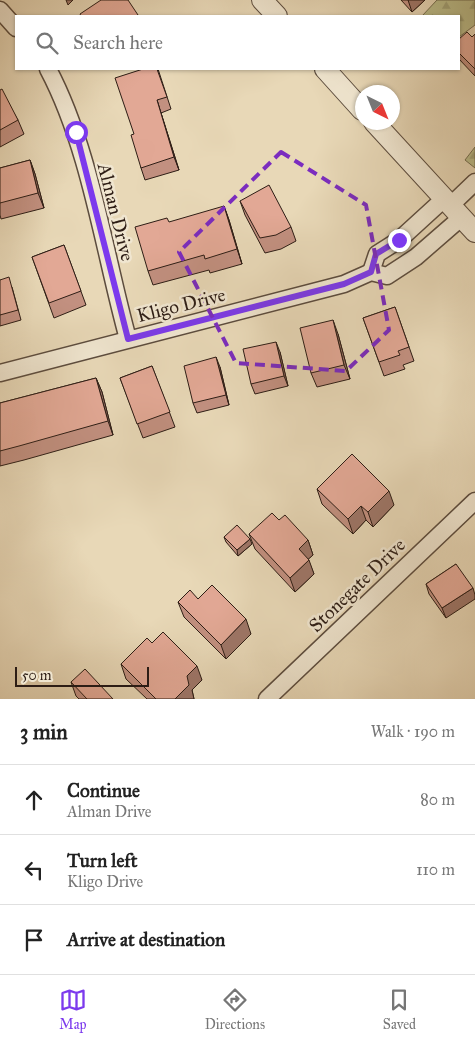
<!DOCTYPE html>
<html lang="en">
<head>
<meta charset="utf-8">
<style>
  :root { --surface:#fff; --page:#f6f6f6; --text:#222; --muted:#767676; --line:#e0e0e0; --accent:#7c3aed }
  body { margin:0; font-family:"IM FELL Great Primer",serif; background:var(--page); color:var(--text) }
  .compass { position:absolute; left:355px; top:85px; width:45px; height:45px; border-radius:50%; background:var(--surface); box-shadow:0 1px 4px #0004; rotate:137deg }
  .scale { position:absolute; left:15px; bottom:12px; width:134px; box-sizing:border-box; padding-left:5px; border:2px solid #2d1d15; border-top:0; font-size:14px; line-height:18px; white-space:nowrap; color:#2d1d15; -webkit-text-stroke:4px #f0e6d0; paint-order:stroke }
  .stop { position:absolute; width:15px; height:15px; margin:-11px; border:4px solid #7c3aed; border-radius:50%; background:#fff }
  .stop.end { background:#7c3aed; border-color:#fff; box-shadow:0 1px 5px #0008 }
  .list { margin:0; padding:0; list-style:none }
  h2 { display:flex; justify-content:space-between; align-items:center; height:65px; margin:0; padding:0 20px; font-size:21px }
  h2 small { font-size:16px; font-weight:400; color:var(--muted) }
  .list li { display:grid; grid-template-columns:32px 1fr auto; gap:15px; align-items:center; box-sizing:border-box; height:70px; padding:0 20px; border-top:1px solid var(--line) }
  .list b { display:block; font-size:19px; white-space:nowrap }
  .list p { margin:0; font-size:16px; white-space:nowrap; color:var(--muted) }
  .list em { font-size:16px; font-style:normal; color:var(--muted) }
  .icon { flex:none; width:28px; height:28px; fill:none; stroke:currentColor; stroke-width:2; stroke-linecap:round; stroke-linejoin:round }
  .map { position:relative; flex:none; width:475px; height:699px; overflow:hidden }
  .search { position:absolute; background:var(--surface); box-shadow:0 1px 4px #0004; left:15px; right:15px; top:15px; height:55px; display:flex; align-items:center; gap:12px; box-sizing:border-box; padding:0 18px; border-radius:0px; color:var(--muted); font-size:19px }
  .sheet { height:275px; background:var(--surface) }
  nav { display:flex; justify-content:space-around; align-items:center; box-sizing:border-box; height:70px; border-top:1px solid var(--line); background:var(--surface); font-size:14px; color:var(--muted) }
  nav a { display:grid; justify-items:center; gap:2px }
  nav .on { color:var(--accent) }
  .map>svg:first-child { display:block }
</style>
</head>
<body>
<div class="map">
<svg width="475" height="699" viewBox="0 0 475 699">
  <defs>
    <pattern id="forest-firs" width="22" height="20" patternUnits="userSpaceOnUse" patternTransform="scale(1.25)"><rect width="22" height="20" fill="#bbbd8b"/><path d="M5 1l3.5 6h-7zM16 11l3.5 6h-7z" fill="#a1a277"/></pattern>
  </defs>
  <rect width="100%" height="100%" fill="#e8d8b7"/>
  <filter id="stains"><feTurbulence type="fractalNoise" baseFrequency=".004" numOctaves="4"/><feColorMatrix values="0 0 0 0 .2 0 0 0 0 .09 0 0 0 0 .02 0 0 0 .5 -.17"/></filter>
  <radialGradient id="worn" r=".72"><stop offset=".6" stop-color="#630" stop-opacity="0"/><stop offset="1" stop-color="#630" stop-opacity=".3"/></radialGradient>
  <!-- forest -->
  <g fill="url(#forest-firs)" stroke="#746d50">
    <path d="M437,0H475V25L459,37V16H422Z"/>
    <path d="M475,147V168L465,160Z"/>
  </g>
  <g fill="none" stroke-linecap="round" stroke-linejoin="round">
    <defs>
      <g id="minor">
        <path d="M0,10L16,28"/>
        <path d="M48,69C90,148 104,252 128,339"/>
        <path d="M451,205L475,182"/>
        <path d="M371,272L377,254L399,240L445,198"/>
        <path d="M0,373L344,284L371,272L387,276L416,257L462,217"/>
        <path d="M267,699L475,501"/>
      </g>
      <g id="tertiary">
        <path d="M262,0L277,16"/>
        <path d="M325,69L362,110"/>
        <path d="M374,122L475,232"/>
      </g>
    </defs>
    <!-- minor casing -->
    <use href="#minor" stroke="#5c4c3e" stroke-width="19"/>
    <!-- tertiary casing -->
    <use href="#tertiary" stroke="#5c4c3e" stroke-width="22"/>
    <!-- minor -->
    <use href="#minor" stroke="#f0e6d0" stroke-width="16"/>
    <!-- tertiary -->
    <use href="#tertiary" stroke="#f0e6d0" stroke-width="20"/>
  </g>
  <!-- wall -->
  <g fill="#c29080" stroke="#2d1d15">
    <path d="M401,0H425L412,12Z"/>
    <path d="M475,34V76L459,59V39L472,37Z"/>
    <path d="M158,69L171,109L161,113L179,170L145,180L141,168Z"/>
    <path d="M0,90L18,120L24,134L0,147Z"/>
    <path d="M30,160L35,174L44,208L1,219L0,215V168Z"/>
    <path d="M240,201L291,227L296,241L281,249L265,253L245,215Z"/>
    <path d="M224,206L229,220L242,264L210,273L209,270L153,285L148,271Z"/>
    <path d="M64,245L86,305L54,318L32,257Z"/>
    <path d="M0,280L12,287L21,320L0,326Z"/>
    <path d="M395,307L414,361L403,365L405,369L384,376L363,318Z"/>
    <path d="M338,334L350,379L317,387L311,373Z"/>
    <path d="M280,352L288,386L255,394L251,384Z"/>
    <path d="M152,366L175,427L143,438L120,378Z"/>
    <path d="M220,367L229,405L197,413L193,403Z"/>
    <path d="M96,378L102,392L113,435L24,460L0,466V403Z"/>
    <path d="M317,489L394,505L373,527L366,520L353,534L322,504Z"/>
    <path d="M249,534L308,540L313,555L308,559L314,574L295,592L255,549Z"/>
    <path d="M224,537L252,544L238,556L226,542Z"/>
    <path d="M456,564L446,618L429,594L426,584Z"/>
    <path d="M198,599L251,634L226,659L184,617L178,602Z"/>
    <path d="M152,643L202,680L192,690L194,699H147L126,679L121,664Z"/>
    <path d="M71,682L113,699H79L76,696Z"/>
  </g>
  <!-- shaded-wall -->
  <g fill="#9e7668" stroke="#2d1d15">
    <path d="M66,0H73L68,5Z"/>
    <path d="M408,0H425L412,12Z"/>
    <path d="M157,100L161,113L179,170L174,157Z"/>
    <path d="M30,160L35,174L44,208L38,193Z"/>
    <path d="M224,206L229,220L242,264L237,249Z"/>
    <path d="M333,320L338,334L350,379L344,365Z"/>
    <path d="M276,342L280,352L288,386L284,376Z"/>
    <path d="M216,357L220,367L229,405L226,395Z"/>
    <path d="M96,378L102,392L113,435L108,421Z"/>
    <path d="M389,491L394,505L373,527L368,512Z"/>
    <path d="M361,506L366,520L353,534L348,519Z"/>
    <path d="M250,539L252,544L238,556L237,550Z"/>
    <path d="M308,540L313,555L304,563L299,549Z"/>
    <path d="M309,560L314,574L295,592L290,578Z"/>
    <path d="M473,588L475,595V599L446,618L442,608Z"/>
    <path d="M246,619L251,634L226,659L221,645Z"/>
    <path d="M197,666L202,680L192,690L194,699H175L187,676Z"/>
  </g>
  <!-- building -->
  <g fill="#e2a895" stroke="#2d1d15">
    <path d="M101,0H128L138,15L136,16H81L80,14Z"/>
    <path d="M467,32L472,37L475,34V69L459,53V39Z"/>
    <path d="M143,69H157L167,97L157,100L174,157L141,168L131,135L134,134L115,78Z"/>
    <path d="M2,89L18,120L0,130V90Z"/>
    <path d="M30,160L38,193L0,203V168Z"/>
    <path d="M269,185L291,227L276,235L260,238L240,201Z"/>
    <path d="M224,206L237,249L205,259L204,255L148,271L135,227L167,218L169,222Z"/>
    <path d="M64,245L81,291L49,303L32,257Z"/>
    <path d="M9,277L18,310L0,315V280Z"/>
    <path d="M395,307L409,347L398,351L400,355L379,362L363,318Z"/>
    <path d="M333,320L344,365L311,373L300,328Z"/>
    <path d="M276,342L284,376L251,384L243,349Z"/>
    <path d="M216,357L226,395L193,403L184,366Z"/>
    <path d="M152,366L170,412L137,424L120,378Z"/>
    <path d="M96,378L108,421L19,446L0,451V403Z"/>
    <path d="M352,454L389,491L368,512L361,506L348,519L317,489Z"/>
    <path d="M272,513L279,520L285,515L308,540L299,549L309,560L290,578L249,534Z"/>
    <path d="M237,525L250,539L237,550L224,537Z"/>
    <path d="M456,564L473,588L442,608L426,584Z"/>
    <path d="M212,585L246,619L221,645L178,602L190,590L198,599Z"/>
    <path d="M163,632L197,666L187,676L189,685L175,699H156L121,664L147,638L152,643Z"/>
    <path d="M85,669L113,699H87L71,682Z"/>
  </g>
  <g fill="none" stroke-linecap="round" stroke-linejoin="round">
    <!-- route -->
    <path stroke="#7c3aed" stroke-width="6" d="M76,132L128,339L344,284L371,272L376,254L399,240"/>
  </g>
  <!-- marked area -->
  <path fill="none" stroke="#7b2cbf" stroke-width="4" stroke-dasharray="10 6" stroke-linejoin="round" d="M281,152L366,205L389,330L346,371L236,363L179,252Z"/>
  <g text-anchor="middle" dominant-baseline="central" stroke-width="5" stroke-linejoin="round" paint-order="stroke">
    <!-- street labels -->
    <g font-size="19" fill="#2d1d15" stroke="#f0e6d0">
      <text transform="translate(116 212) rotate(76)">Alman Drive</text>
      <text transform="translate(181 305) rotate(-14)">Kligo Drive</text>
      <text transform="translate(357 585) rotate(-44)">Stonegate Drive</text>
    </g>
  </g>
  <rect width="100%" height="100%" filter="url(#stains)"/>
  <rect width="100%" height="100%" fill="url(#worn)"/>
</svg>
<svg class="compass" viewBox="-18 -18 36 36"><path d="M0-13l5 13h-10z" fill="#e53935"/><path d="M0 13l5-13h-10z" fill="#767676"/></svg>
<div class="scale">50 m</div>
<div class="stop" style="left:76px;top:132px"></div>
<div class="stop end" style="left:399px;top:240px"></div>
<div class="search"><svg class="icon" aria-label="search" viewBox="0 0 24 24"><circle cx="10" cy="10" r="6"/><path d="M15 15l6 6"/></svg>Search here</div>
</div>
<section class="sheet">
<h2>3 min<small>Walk · 190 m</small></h2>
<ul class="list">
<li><svg class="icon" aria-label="ahead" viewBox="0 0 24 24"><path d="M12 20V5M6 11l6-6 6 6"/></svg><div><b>Continue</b><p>Alman Drive</p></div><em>80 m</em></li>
<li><svg class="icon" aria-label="left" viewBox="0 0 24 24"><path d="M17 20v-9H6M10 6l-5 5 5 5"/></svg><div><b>Turn left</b><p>Kligo Drive</p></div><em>110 m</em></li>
<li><svg class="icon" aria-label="arrive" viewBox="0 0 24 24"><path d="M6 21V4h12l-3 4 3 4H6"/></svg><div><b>Arrive at destination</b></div></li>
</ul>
</section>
<nav>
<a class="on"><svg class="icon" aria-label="map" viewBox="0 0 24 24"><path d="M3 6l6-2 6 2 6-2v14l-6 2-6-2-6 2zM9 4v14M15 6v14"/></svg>Map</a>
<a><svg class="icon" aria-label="directions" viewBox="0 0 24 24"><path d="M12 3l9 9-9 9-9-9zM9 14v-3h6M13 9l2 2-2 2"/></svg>Directions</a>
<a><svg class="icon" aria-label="saved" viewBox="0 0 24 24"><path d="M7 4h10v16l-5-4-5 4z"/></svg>Saved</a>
</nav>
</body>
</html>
